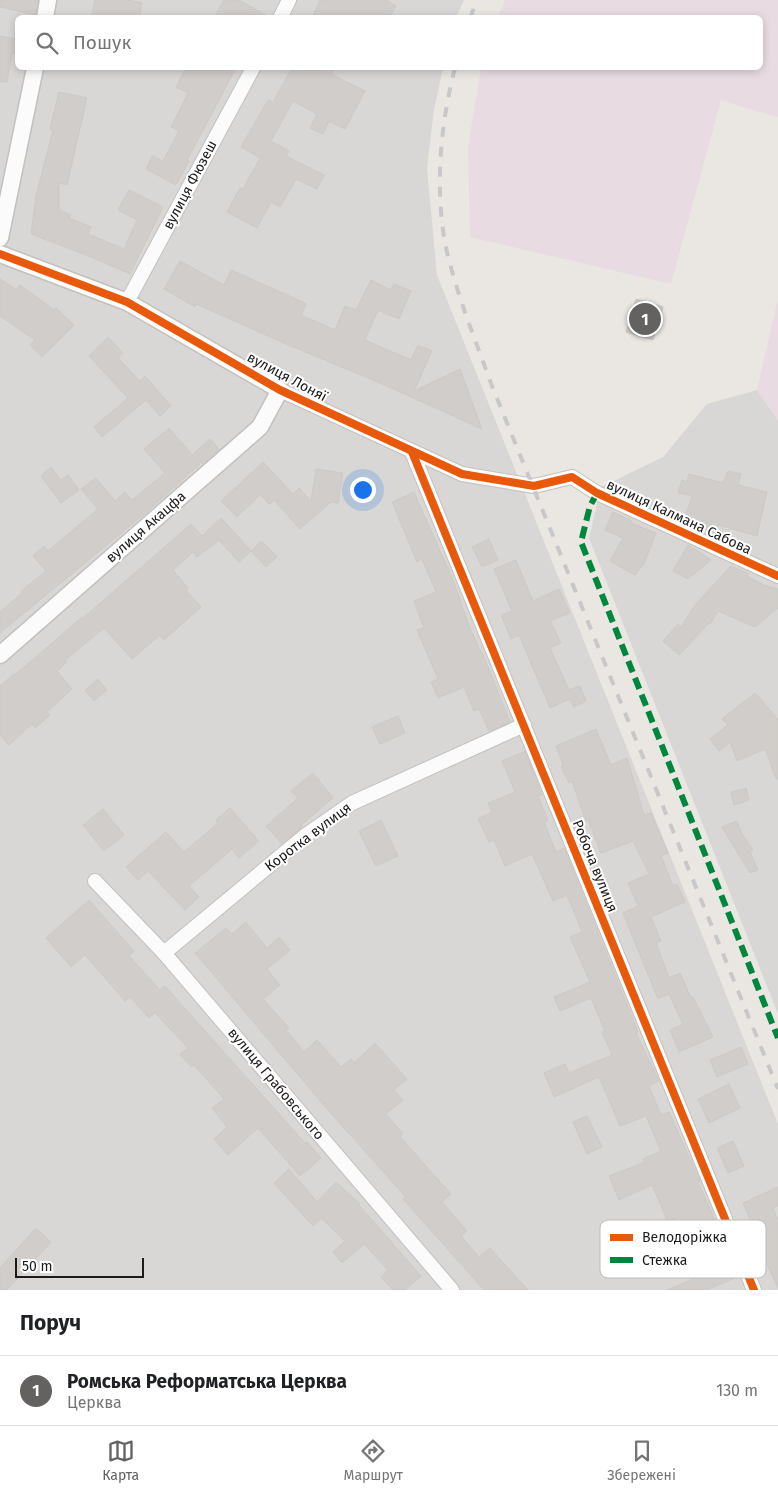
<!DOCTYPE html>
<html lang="uk">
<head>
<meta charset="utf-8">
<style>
  :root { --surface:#fff; --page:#f6f6f6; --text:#202124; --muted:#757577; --line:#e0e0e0; --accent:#636261 }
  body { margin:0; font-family:"Fira Sans",sans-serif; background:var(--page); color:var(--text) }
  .scale { position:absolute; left:15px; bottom:12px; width:129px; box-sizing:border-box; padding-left:5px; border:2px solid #1b1b1b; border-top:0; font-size:14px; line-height:18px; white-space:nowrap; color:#1b1b1b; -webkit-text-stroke:4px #fff; paint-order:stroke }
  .you { position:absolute; left:362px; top:489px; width:18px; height:18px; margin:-12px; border:4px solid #fff; border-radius:50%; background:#1a73e8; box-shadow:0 0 0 8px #1a73e833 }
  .badge { display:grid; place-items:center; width:32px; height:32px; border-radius:50%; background:var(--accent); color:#fff; font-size:16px; font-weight:700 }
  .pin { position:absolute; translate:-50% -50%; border:2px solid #fff; box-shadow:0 1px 5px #0006 }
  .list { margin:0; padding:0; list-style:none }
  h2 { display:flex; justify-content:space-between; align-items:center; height:65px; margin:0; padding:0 20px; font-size:21px }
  h2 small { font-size:16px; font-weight:400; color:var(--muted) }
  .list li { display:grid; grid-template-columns:32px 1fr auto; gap:15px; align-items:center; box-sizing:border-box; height:70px; padding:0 20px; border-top:1px solid var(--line) }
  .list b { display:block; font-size:19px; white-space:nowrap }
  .list p { margin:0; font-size:16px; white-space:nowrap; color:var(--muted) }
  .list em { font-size:16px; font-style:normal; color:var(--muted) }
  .icon { flex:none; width:28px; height:28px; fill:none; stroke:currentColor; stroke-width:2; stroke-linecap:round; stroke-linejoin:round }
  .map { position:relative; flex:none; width:778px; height:1290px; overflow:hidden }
  .search { position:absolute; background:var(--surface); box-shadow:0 2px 8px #0003; left:15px; right:15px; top:15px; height:55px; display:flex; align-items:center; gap:12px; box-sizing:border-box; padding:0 18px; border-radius:8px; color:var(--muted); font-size:19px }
  .sheet { height:135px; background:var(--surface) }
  nav { display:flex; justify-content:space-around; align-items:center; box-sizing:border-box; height:70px; border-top:1px solid var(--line); background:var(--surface); font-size:14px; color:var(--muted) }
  nav a { display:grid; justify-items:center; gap:2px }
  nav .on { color:var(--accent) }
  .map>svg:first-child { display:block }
</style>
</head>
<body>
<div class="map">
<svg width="778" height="1290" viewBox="0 0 778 1290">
  <rect width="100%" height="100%" fill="#eae7e3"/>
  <!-- residential -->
  <g fill="#d9d7d5">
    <path d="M0,0H464L456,18H18V68H443L434,110L427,168L437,275L778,1124V1290H0Z"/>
    <path d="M757,390L778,420V1014L589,538L601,487L663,457L707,404Z"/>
  </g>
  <!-- industrial -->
  <g fill="#e8dbe2">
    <path d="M505,0H778V117L742,107L721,100L671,284L470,237L468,147L481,68H760V18L498,17Z"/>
    <path d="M778,299V420L757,390Z"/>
  </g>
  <!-- building -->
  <g fill="#d0cdca" stroke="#cdc9c5">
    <path d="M0,0H38L35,15L0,7Z"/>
    <path d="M95,0H129L142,3L139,18H91Z"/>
    <path d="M224,0H239L271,18H214Z"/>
    <path d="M320,0H386L396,6L389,18H312Z"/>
    <path d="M0,36L18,39V54L12,53L7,82H0Z"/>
    <path d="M186,68H236L187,160L189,161L176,185L146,169L152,156L163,161L179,131L171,127L188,93L176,87Z"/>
    <path d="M292,68H334L331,74L365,91L345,129L329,121L323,134L310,128L317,114L293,101L271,141L289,151L286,156L324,175L317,189L296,179L280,207L271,202L257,228L227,212L240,188L243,189L260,158L241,147L268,100L273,102Z"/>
    <path d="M59,92L87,98L67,185L59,183V210L71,215L69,218L91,227L88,234L124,249L137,220L118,210L129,190L163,207L130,274L91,257L31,234L36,196L53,130L50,129Z"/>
    <path d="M180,261L224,285L231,270L294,298L306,304L301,315L335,330L345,306L356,310L371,280L391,290L394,284L411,291L399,319L378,310L365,340L411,360L418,345L432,351L414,391L460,369L482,429L380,383L284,343L196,304L195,307L164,289Z"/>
    <path d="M0,279L17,290L20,285L54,310L56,308L74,325L42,357L30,345L35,340L0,316Z"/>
    <path d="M636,299L663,307L653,340L626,332Z"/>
    <path d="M108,337L123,353L118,358L140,381L145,376L171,406L160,416L146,400L102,437L94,427L128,398L89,356Z"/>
    <path d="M169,428L200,464L143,515L0,633V612L22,593L21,591L46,571L33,556L44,546L48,551L98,509L81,489L96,478L115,501L125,492L132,500L165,473L144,449Z"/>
    <path d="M210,439L219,449L202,464L193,454Z"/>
    <path d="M263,462L293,494L299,488L311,501L316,469L343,473L338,503L331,502L300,529L274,500L269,504L260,495L237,517L221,501Z"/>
    <path d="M51,467L61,480L68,475L79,490L61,503L41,476Z"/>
    <path d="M728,471L741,474L738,485L767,492L757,536L718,525L716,533L683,523L692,496L678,493L682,480L687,482L689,474L723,483Z"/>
    <path d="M414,492L453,580L468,623L481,653L482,652L510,722L489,731L479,709L474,711L464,687L438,698L431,682L438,679L417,630L424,628L414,601L436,592L422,559L417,562L392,502Z"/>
    <path d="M613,512L632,521L631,523L656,533L644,564L635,575L610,561L623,538L605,530Z"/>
    <path d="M221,518L251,551L239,562L219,540L197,557L193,552L173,570L188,588L186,590L201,607L164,640L160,635L132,659L104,628L65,660L67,662L57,671L72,689L47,712L50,715L35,728L32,724L9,745L0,735V686L14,674L15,675L81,618L82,619L191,524L202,536Z"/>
    <path d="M489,539L498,560L482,567L472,547Z"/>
    <path d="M262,541L277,557L266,567L251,551Z"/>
    <path d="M688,545L711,560L688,579L673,571Z"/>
    <path d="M516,560L533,601L559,589L570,613L550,621L561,643L550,648L569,690L580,686L586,701L574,707L570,699L550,708L519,635L511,639L501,615L512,611L494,569Z"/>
    <path d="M731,566L748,574L747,576L764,585L778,589V608L755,627L718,611L710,624L709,623L679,655L663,641L678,624L681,627L695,605Z"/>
    <path d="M98,679L107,690L94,701L85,690Z"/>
    <path d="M755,693L778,719V779H776L765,749L737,761L730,742L719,751L710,739L728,725L722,719Z"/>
    <path d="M398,716L405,733L380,744L372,727Z"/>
    <path d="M596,729L611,765L627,758L644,815L651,813L668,853L661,856L673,886L677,884L685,902L651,917L661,941L656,943L669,978L680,973L691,998L693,997L713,1037L679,1052L670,1030L683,1024L669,994L658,999L623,913L638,906L628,883L649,874L633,841L601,853L588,820L586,821L572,781L569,783L561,766L563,765L556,746Z"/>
    <path d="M525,751L542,795L538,796L548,820L544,822L556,852L564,848L638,1032L636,1033L659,1081L649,1086L661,1115L669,1112L700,1181L698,1182L720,1231L738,1277L706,1290H667L712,1271L699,1237L691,1241L680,1217L668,1222L652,1185L619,1200L609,1176L645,1162L643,1159L661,1151L646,1116L620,1126L599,1077L554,1097L544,1073L565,1064L569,1073L612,1055L602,1032L605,1031L591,998L560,1011L554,997L590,982L570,937L582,932L567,895L553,901L532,854L505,866L494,840L489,842L478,819L492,812L488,803L515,792L502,761Z"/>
    <path d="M313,773L333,798L301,825L302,827L282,844L266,826L298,798L291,791Z"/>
    <path d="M746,788L749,800L734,805L731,792Z"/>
    <path d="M230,808L259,841L239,858L232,849L189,886L199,897L185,910L148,871L138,880L126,867L166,832L184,852L218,823L216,820Z"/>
    <path d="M103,809L124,835L104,851L83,825Z"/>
    <path d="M381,820L398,856L376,866L359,831Z"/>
    <path d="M737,821L742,834L753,850L750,852L758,870L750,873L722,827Z"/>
    <path d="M89,900L134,951L129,956L160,990L165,986L305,1143L307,1142L321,1158L300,1176L258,1128L228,1155L214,1139L227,1127L212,1108L224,1099L194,1065L191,1067L180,1054L188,1048L155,1013L149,1018L130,997L125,1001L85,955L71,967L46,938Z"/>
    <path d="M246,922L267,948L279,937L290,950L267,969L280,985L263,999L289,1028L286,1030L304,1052L317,1040L341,1067L351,1059L354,1063L375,1043L407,1079L394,1090L403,1100L386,1114L403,1134L400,1137L451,1194L442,1202L467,1231L461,1236L479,1257L490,1248L528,1290H484L403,1199L406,1197L327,1109L195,953L226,928L232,934Z"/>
    <path d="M741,1047L748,1064L717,1077L710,1060Z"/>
    <path d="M729,1084L740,1108L709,1123L698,1099Z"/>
    <path d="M587,1116L602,1147L587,1154L573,1122Z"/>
    <path d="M733,1141L744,1166L728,1173L717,1148Z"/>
    <path d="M289,1169L317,1202L336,1182L360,1204L359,1205L421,1276L405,1290H393L381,1277L388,1270L364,1244L342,1263L333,1252L345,1241L321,1218L313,1226L274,1183Z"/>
    <path d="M778,1187V1206L773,1208L778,1220V1288L751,1230L754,1228L743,1203Z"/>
    <path d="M36,1228L51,1242L7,1290H0V1268Z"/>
  </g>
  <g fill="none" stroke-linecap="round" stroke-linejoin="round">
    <defs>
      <g id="minor">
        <path d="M280,18L289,0"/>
        <path d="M127,302L253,68"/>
        <path d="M280,390L462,474L534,486L572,477L597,493L778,576"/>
        <path d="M412,452L754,1290"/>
        <path d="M95,881L164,953L452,1290"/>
        <path d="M164,953L306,835L352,803L524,725"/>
      </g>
      <g id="tertiary">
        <path d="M45,18L48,0"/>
        <path d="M0,238L35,68"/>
        <path d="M0,254L127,302L280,390L260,427L0,655"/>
      </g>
    </defs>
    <!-- minor casing -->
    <use href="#minor" stroke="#c2c1bf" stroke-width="16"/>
    <!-- tertiary casing -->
    <use href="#tertiary" stroke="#c2c1bf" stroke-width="19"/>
    <!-- minor -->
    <use href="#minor" stroke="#fcfbfb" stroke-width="14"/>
    <!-- tertiary -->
    <use href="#tertiary" stroke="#fcfbfb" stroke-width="16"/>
    <!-- rail -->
    <g stroke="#c9c8c8" stroke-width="4" stroke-dasharray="10 10" stroke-linecap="butt">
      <path d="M470,18L477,0"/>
      <path d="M455,68C440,125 434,194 447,252C458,298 476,342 492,386L778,1089"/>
    </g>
    <!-- quiet -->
    <path stroke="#00873e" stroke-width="6" stroke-dasharray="12 6" stroke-linecap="butt" d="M597,493L590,506L581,542L778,1038"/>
    <defs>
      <g id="cycleway">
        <path d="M0,254L127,302L280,390L462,474L534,486L572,477L597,493L778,576"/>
        <path d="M412,452L754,1290"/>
      </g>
    </defs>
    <!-- cycleway casing -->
    <use href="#cycleway" stroke="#fff" stroke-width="11"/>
    <!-- cycleway -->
    <use href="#cycleway" stroke="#e8590c" stroke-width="8"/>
  </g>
  <g text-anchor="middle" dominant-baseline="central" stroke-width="4" stroke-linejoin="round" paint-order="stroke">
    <!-- street labels -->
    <g font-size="14" fill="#1b1b1b" stroke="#fff">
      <text transform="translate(190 185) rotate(-62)">вулиця Фюзеш</text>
      <text transform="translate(287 377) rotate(28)">вулиця Лоняї</text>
      <text transform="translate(679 517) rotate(25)">вулиця Калмана Сабова</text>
      <text transform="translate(146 527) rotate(-41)">вулиця Акацфа</text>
      <text transform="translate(308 837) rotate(-37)">Коротка вулиця</text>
      <text transform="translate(595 866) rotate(68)">Робоча вулиця</text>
      <text transform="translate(276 1084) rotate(50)">вулиця Грабовського</text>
    </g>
  </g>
  <!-- legend -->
  <rect x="600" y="1220" width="166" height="58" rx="8" fill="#fff" stroke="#bbb" stroke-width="1"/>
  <rect x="610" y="1234" width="23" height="7" fill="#e8590c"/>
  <rect x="610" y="1257" width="23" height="6" fill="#00873e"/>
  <g font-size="14" fill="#1b1b1b">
    <text x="642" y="1242">Велодоріжка</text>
    <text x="642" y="1265">Стежка</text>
  </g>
</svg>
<div class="scale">50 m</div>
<div class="you"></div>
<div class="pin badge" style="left:645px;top:319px">1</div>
<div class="search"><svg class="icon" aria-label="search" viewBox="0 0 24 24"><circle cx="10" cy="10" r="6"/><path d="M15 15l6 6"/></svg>Пошук</div>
</div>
<section class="sheet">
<h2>Поруч<small></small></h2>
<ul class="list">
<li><span class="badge">1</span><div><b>Ромська Реформатська Церква</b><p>Церква</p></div><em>130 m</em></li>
</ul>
</section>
<nav>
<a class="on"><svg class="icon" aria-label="map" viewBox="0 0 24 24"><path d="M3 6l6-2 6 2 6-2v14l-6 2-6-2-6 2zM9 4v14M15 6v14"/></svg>Карта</a>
<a><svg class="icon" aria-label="directions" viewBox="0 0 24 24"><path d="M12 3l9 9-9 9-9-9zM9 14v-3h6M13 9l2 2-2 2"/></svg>Маршрут</a>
<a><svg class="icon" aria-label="saved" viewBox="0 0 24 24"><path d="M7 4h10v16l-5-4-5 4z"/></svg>Збережені</a>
</nav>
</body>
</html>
